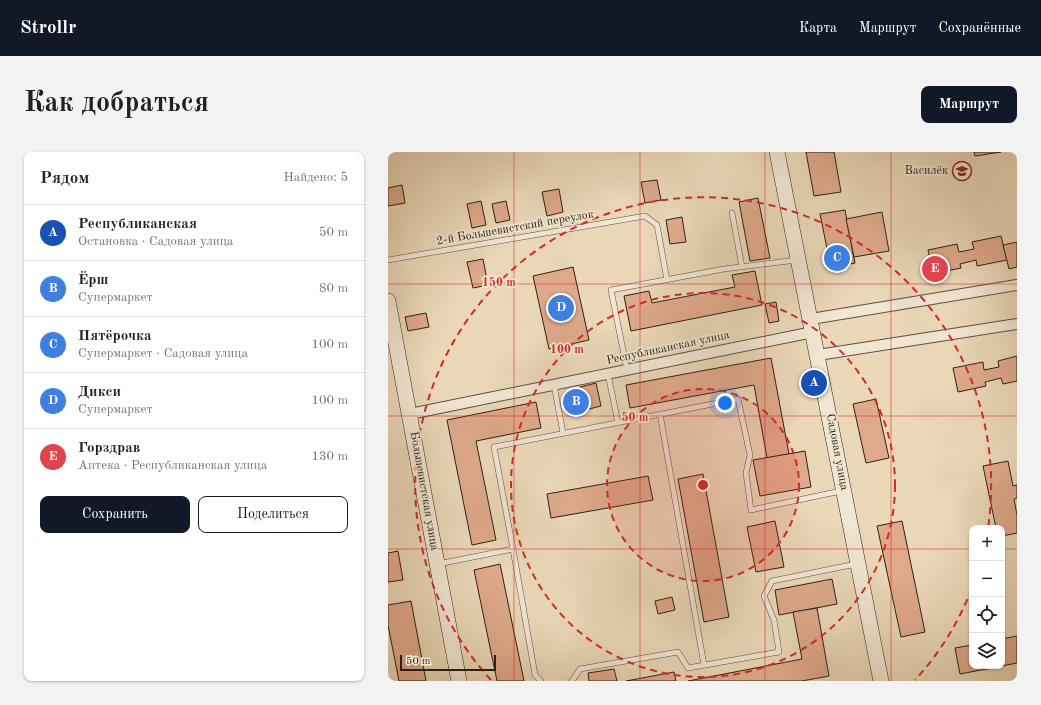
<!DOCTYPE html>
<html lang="ru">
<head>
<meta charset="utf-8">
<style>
  :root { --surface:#fff; --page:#f2f2f2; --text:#202124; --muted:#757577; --line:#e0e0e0; --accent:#111827 }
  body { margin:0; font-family:"Old Standard TT",serif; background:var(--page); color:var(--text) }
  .controls { position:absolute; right:12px; bottom:12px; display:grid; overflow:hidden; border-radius:8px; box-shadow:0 1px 3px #0004 }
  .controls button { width:36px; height:36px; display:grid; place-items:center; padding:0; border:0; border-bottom:1px solid var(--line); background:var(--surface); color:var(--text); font:20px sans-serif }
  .scale { position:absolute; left:12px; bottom:10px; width:96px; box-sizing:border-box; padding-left:4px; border:2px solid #2c2116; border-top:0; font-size:11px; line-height:14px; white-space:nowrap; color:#2c2116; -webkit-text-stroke:3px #f1e6d2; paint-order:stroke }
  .you { position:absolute; left:337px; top:251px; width:14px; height:14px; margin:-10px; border:3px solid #fff; border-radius:50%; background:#1a73e8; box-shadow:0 0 0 6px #1a73e833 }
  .badge { display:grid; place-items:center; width:26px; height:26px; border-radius:50%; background:var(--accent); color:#fff; font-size:13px; font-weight:700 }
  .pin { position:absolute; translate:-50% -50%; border:2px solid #fff; box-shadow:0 1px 4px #0006 }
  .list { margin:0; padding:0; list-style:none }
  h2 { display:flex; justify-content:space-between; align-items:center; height:52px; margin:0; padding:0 16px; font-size:17px }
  h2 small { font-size:13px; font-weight:400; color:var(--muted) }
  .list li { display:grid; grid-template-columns:26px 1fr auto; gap:12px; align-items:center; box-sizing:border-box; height:56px; padding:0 16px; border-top:1px solid var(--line) }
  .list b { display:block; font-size:15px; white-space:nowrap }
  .list p { margin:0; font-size:13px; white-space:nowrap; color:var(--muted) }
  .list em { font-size:13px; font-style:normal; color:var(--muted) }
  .actions { display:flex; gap:8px; padding:12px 16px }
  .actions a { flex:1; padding:9px 0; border:1px solid var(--accent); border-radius:8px; text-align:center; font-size:14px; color:var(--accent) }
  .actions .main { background:var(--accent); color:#fff }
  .icon { flex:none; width:22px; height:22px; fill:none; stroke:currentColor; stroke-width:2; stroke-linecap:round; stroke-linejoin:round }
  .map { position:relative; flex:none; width:629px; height:529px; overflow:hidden; border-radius:8px }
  header { display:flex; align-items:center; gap:24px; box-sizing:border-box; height:56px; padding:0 20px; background:var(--accent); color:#fff }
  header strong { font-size:19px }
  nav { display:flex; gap:22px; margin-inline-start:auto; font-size:14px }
  .intro { display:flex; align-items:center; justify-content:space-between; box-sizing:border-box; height:96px; padding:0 24px }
  h1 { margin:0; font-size:28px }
  .button { padding:10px 18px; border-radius:8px; background:var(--accent); color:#fff; font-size:14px; font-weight:700 }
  main { display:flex; gap:24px; padding:0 24px }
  aside { flex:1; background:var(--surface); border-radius:8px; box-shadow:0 1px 3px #0004 }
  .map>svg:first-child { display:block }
</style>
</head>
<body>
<header>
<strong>Strollr</strong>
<nav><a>Карта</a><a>Маршрут</a><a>Сохранённые</a></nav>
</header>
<div class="intro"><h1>Как добраться</h1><a class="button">Маршрут</a></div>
<main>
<aside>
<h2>Рядом<small>Найдено: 5</small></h2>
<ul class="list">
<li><span class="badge" style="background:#1a4fb4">A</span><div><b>Республиканская</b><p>Остановка · Садовая улица</p></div><em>50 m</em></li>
<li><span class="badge" style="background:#3f7fe0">B</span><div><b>Ёрш</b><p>Супермаркет</p></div><em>80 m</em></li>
<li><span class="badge" style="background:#3f7fe0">C</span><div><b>Пятёрочка</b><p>Супермаркет · Садовая улица</p></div><em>100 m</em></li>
<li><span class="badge" style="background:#3f7fe0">D</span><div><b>Дикси</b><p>Супермаркет</p></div><em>100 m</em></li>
<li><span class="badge" style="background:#e0444e">E</span><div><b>Горздрав</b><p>Аптека · Республиканская улица</p></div><em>130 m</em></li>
</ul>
<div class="actions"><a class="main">Сохранить</a><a>Поделиться</a></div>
</aside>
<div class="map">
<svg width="629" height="529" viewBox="0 0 629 529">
  <rect width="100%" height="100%" fill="#ead8b9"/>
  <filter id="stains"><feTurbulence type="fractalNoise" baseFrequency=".005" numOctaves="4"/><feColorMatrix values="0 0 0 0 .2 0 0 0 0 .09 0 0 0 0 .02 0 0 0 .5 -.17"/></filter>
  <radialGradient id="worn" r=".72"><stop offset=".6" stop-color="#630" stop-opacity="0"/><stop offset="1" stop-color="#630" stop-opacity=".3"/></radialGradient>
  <!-- building -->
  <g fill="#dfa98c" stroke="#2c2116">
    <path d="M418,0H446L453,40L426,44Z"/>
    <path d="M586,0H613L587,4Z"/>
    <path d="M269,28L273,48L257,51L253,30Z"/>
    <path d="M14,33L17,51L0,54V36Z"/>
    <path d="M171,37L175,60L159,64L154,40Z"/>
    <path d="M370,46L382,106L362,109L351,50Z"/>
    <path d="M93,49L98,73L84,76L79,52Z"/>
    <path d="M118,49L122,68L108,71L104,52Z"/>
    <path d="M457,58L467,111L443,116L432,62Z"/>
    <path d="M494,60L501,99L466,105L458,67Z"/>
    <path d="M294,65L298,90L282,92L278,68Z"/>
    <path d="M613,84L619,108L589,114L588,108L572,112L573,116L545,122L540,98L569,92L571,100L586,97L584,90Z"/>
    <path d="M629,90V115L621,117L615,93Z"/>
    <path d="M95,107L100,133L85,136L79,110Z"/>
    <path d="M185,115L201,188L161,197L145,124Z"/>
    <path d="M367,119L374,153L243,179L236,144L261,139L264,151L347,135L344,123Z"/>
    <path d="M388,150L391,169L381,171L377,152Z"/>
    <path d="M38,161L41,175L20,179L17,165Z"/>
    <path d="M629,204V229L615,232L613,226L597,230L598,234L570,240L565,216L595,210L596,218L611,215L610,209Z"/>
    <path d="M383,206L401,302L379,306L366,233L242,256L238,233Z"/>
    <path d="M208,231L213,254L197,258L192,235Z"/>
    <path d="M193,240L197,258L183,261L179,243Z"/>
    <path d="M488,247L501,306L478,311L465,252Z"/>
    <path d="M148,250L153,276L88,289L108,388L84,393L59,268Z"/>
    <path d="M417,299L423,335L372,344L365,308Z"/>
    <path d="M620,309L625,334L629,333V346L626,347L629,363V381L614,384V376H608L595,314Z"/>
    <path d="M315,322L341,465L316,470L290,327Z"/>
    <path d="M260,324L265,348L163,366L159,342Z"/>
    <path d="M387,369L396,415L368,420L359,375Z"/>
    <path d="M514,369L537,480L513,485L489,374Z"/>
    <path d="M10,399L15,428L0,430V401Z"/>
    <path d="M112,412L136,529H109L86,418Z"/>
    <path d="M444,427L449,452L391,463L387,438Z"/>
    <path d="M284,445L287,458L270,462L267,449Z"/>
    <path d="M23,449L38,529H11L0,473V453Z"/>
    <path d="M429,456L441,524L414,529H300L414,507L405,460Z"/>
    <path d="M629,484V511L614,514V487Z"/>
    <path d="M584,493V514H614L572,522L567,496Z"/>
    <path d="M226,517L229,529H201L200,521Z"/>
    <path d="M286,520L288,529H238Z"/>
  </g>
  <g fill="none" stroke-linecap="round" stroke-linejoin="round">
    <defs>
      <g id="lane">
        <path d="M344,61L354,115"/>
        <path d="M0,108L257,64L269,73L279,128"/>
        <path d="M239,218L223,138L336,117L409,108"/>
        <path d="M220,222L230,271"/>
        <path d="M166,233L175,281"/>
        <path d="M272,262L316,513"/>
        <path d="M125,397L147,523L153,529"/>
        <path d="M50,412L125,397L106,295L350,247L362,303L358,321L363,358L453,339"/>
        <path d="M184,529L192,517L290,500L300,516L391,500L386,468L376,444L384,429L468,412"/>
      </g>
      <g id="street">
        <path d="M423,167L629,133"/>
        <path d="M430,203L629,172"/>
        <path d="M22,262L425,180"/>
      </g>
      <g id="secondary">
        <path d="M389,0L493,529"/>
        <path d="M0,149L71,529"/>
      </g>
    </defs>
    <!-- lane casing -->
    <use href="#lane" stroke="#5c4f3f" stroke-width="6"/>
    <!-- street casing -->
    <use href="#street" stroke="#5c4f3f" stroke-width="12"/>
    <!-- secondary casing -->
    <use href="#secondary" stroke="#2c2116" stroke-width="16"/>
    <!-- lane -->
    <use href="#lane" stroke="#f1e6d2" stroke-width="5"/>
    <!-- street -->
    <use href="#street" stroke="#f1e6d2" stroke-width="10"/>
    <!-- secondary -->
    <use href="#secondary" stroke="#f1e6d2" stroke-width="15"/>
  </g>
  <!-- grid -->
  <path fill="none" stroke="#d62828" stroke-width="1" stroke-opacity="0.55" d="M126,0V529M252,0V529M377,0V529M503,0V529M0,132H629M0,264H629M0,397H584M614,397H629"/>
  <!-- distance rings -->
  <circle cx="315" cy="333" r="96" fill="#d62828" fill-opacity=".12"/>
  <g fill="none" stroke="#d62828" stroke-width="2" stroke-dasharray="7 5">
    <circle cx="315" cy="333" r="96"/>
    <circle cx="315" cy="333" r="192"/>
    <path d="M584 436A288 288 0 0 1 527 528M103 528A288 288 0 1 1 600 376"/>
  </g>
  <!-- icons -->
  <defs>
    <symbol id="school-ring" viewBox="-11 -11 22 22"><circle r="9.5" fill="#f1e6d2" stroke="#8f2418" stroke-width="1.5"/><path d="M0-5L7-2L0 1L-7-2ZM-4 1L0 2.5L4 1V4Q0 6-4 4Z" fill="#8f2418"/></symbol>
  </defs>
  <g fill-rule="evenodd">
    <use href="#school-ring" x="563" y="8" width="22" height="22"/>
  </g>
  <g text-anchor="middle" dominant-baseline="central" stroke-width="3.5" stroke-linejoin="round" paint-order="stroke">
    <!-- poi labels -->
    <g font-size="12" fill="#2c2116" stroke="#f1e6d2" text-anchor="end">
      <text x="560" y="19">Василёк</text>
    </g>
    <!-- street labels -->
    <g font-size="12" fill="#2c2116" stroke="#f1e6d2">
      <text transform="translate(127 76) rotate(-10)">2-й Большевистский переулок</text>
      <text transform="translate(280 196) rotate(-12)">Республиканская улица</text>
      <text transform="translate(449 300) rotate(79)">Садовая улица</text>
      <text transform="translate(36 339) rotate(80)">Большевистская улица</text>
    </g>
  </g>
  <circle cx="315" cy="333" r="6" fill="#d62828" stroke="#f1e6d2" stroke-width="2"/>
  <g font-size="12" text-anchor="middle" font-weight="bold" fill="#d62828" stroke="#f1e6d2" stroke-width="3.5" stroke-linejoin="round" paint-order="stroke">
    <text x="111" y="134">150 m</text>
    <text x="179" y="201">100 m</text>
    <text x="247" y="269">50 m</text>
  </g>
  <rect width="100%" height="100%" filter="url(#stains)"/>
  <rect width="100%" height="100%" fill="url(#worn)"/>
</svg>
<div class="controls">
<button>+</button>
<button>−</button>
<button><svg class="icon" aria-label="locate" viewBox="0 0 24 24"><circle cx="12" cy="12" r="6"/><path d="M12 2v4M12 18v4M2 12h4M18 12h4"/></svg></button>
<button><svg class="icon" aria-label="layers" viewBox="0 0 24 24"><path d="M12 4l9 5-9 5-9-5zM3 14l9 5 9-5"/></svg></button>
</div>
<div class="scale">50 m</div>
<div class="you"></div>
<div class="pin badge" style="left:426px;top:231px;background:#1a4fb4">A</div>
<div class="pin badge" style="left:188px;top:250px;background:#3f7fe0">B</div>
<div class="pin badge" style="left:449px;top:106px;background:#3f7fe0">C</div>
<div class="pin badge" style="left:173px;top:156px;background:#3f7fe0">D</div>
<div class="pin badge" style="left:547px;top:117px;background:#e0444e">E</div>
</div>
</main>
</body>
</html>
